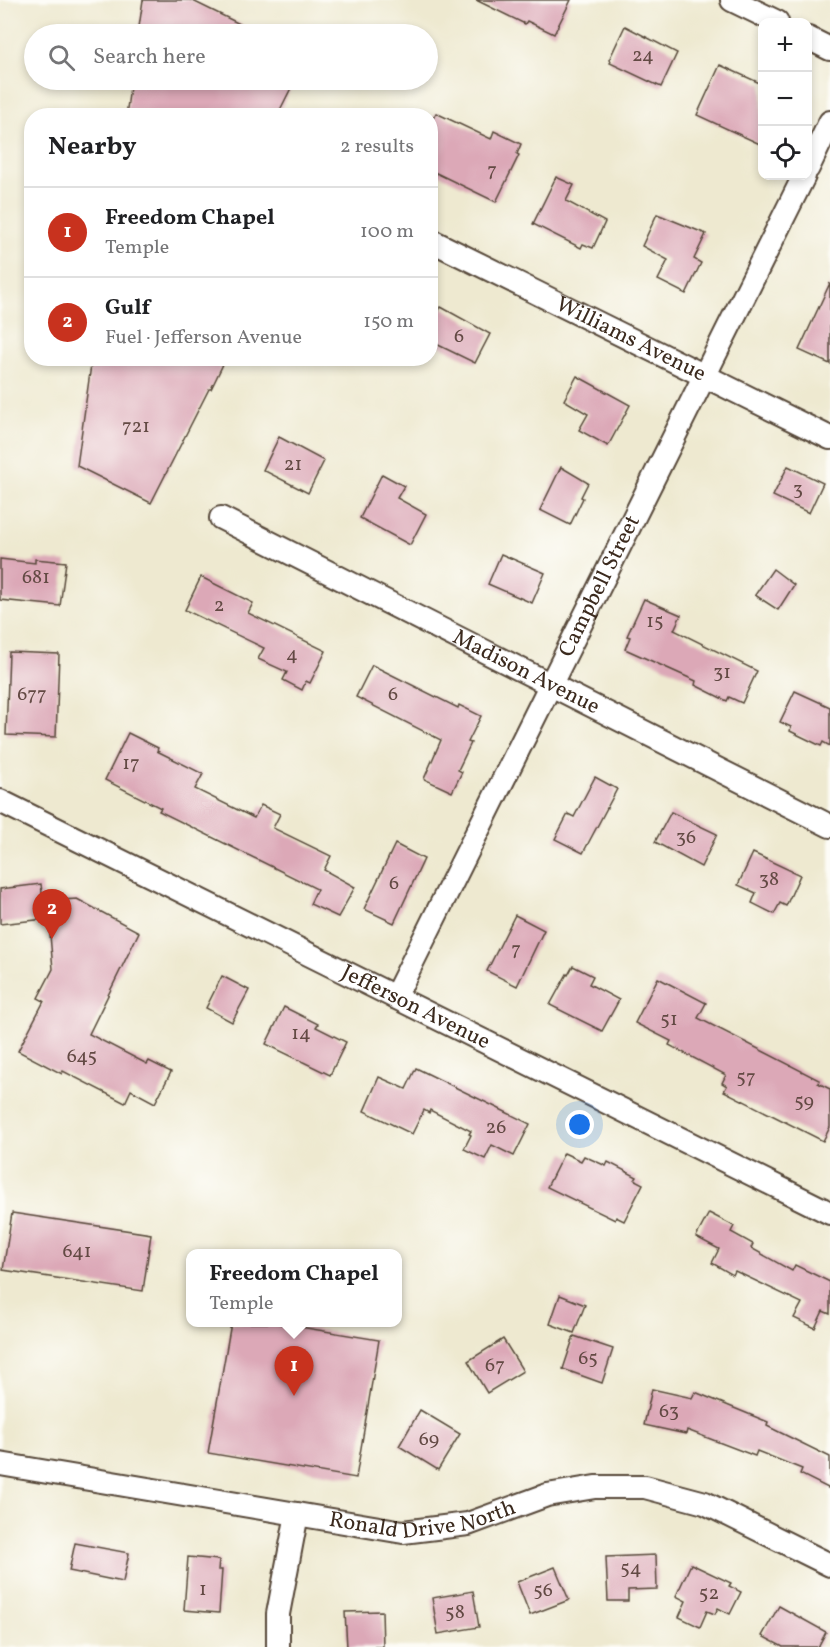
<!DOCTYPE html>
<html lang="en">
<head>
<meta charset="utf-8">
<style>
  :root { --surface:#fff; --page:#f6f6f6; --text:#202124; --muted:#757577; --line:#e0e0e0; --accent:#c8321e }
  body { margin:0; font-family:Vollkorn,serif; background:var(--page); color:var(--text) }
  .controls { position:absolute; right:18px; top:18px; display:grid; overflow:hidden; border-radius:12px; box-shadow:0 3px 9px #0003 }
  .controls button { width:54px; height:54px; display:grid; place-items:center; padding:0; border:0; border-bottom:2px solid var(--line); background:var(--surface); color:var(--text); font:30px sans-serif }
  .you { position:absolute; left:580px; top:1125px; width:21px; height:21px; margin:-15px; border:4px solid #fff; border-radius:50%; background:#1a73e8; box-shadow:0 0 0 9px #1a73e833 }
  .badge { display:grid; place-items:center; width:39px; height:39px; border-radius:50%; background:var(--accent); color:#fff; font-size:20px; font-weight:700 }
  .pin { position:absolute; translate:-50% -50px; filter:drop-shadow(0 2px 3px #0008) }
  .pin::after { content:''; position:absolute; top:32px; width:21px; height:18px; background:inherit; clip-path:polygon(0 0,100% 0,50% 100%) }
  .popup { position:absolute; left:186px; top:1249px; width:216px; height:78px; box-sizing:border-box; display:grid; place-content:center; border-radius:12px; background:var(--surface); filter:drop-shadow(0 2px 4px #0005); font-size:20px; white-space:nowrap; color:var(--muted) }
  .popup b { font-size:22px; color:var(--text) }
  .popup::after { content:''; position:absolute; left:50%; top:100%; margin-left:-12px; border:12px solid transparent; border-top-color:var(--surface) }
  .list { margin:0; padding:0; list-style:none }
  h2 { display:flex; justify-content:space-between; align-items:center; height:78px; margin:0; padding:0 24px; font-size:26px }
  h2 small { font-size:20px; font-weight:400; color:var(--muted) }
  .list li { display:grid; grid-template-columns:39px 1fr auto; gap:18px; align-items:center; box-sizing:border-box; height:90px; padding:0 24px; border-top:2px solid var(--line) }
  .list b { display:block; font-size:22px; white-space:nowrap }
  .list p { margin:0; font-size:20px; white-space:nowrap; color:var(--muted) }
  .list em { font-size:20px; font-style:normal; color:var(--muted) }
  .icon { flex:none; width:33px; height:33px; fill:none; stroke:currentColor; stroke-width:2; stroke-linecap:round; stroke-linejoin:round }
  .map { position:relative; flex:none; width:830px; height:1647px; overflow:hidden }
  .search { position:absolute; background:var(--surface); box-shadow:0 3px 9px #0003; left:24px; top:24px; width:414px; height:66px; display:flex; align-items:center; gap:15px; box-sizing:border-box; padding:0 21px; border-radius:33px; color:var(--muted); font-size:22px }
  .panel { position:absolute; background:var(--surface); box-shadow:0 3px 9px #0003; left:24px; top:108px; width:414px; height:258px; border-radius:24px }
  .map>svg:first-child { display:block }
</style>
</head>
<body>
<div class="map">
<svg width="830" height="1647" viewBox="0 0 830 1647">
  <rect width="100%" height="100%" fill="#fdfcf7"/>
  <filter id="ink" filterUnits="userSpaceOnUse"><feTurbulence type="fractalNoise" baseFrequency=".0167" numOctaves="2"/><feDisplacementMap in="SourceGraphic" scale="12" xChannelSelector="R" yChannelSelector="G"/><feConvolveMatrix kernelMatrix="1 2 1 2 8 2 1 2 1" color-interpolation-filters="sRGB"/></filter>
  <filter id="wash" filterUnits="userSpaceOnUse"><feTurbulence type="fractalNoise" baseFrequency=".008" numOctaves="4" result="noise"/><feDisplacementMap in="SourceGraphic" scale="24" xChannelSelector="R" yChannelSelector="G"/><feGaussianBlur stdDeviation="1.35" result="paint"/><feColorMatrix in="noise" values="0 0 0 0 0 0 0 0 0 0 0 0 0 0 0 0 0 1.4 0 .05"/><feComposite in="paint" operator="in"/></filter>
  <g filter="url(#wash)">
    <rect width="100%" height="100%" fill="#eee9d0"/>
    <g id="blocks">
      <!-- building -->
      <g fill="#dca8b7">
        <path d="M143,0H191L260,34H138Z"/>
        <path d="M476,0H571L554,34L527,21L525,24Z"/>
        <path d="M625,26L677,53L661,87L610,63L611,61L609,60Z"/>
        <path d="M720,65L762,84V145L697,115Z"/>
        <path d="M131,80H295L277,116H126Z"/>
        <path d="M436,113L491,139L494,131L521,144L517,154L519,155L496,202L430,170V124Z"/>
        <path d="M556,177L574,185L566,201L605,222L593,248L583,244L581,248L533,224Z"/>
        <path d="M657,214L706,234L694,259L701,263L686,294L658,280L668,260L642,246Z"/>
        <path d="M830,283V364L799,350Z"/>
        <path d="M441,307L490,334L475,363L430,341V327Z"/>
        <path d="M92,358H226L211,389H209L151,503L77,466Z"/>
        <path d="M577,376L630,405L608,446L579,430L588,414L564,400Z"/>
        <path d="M279,437L324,461L308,493L263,470Z"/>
        <path d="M788,466L823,483L809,513L773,496Z"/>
        <path d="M561,467L588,483L581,497L583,498L570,525L540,510Z"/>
        <path d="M382,474L404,486L397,498L426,514L410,545L360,518Z"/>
        <path d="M501,554L545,573L532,603L488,584Z"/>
        <path d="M0,559L35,563V559L66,562L60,606L0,600Z"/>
        <path d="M773,569L794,585L778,610L755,595Z"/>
        <path d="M201,577L253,603L248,613L326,651L310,683L306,681L302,690L283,680L287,672L258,659L264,648L185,610Z"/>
        <path d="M644,599L681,615L674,630L757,671L742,703L729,697L727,701L695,685L696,681L625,649L630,637L627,636Z"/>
        <path d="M9,652L59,654L56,737L6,735Z"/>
        <path d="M372,665L458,708L459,705L481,716L468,742L471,743L458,770L462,772L452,792L424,779L441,740L356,697Z"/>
        <path d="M795,691L830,707V746L823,742L821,746L790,731L791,727L780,722Z"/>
        <path d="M128,733L158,748L157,751L203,774L195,789L254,818L261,805L280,814L273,828L331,856L324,870L355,887L338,917L310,904L317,889L159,811L161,808L105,780Z"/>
        <path d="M595,777L617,789L583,853L555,839L568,814L574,817Z"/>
        <path d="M671,812L717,834L701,867L655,842Z"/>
        <path d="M395,844L424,859L394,923L364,909Z"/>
        <path d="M753,853L800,875L786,906L780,903L774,914L752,903L756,893L738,885Z"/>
        <path d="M41,884L45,919L0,924V889Z"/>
        <path d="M77,899L139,932L89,1034L147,1064L149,1061L171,1072L155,1103L131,1090L125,1103L63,1071L62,1074L18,1051L44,1001L38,998L53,969L47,901Z"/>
        <path d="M515,915L544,930L517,986L487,971Z"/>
        <path d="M573,966L593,976L589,984L619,1000L602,1031L550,1005L567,974L568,975Z"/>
        <path d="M222,976L249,990L232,1022L206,1008Z"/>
        <path d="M658,978L706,1003L698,1018L819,1080L818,1083L830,1089V1127L823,1141L724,1091L727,1086L722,1083L726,1075L669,1045L671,1041L635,1023Z"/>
        <path d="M284,1007L318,1024L316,1027L346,1042L330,1075L266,1044Z"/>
        <path d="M416,1068L530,1124L514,1156L492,1145L485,1159L464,1149L471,1135L469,1134L471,1131L430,1110L429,1113L424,1110L412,1134L364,1111L379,1077L406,1089Z"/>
        <path d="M564,1153L581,1161L584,1156L606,1166L608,1162L637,1177L635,1180L643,1184L624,1221L616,1217L615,1220L547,1187Z"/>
        <path d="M12,1213L151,1234L143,1291L3,1270Z"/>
        <path d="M709,1213L734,1226L731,1232L753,1244L751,1248L792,1271L795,1265L830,1282V1314L823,1311L815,1328L794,1318L802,1303L735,1271L733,1275L712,1263L719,1249L696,1237Z"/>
        <path d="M560,1295L585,1305L574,1333L550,1324Z"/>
        <path d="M231,1323H276L379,1340L356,1478L208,1453Z"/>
        <path d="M574,1336L613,1349L602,1383L563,1369Z"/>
        <path d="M503,1339L523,1371L487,1393L468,1361Z"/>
        <path d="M652,1389L692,1398L695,1392L768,1422L767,1426L830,1457V1489L800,1474L802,1469L757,1451L755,1456L687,1430L686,1434L644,1425Z"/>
        <path d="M420,1410L460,1434L438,1470L399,1446Z"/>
        <path d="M75,1543L129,1553L123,1582L69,1571Z"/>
        <path d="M656,1555L657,1589L628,1590V1601H608L606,1557Z"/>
        <path d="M188,1557L219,1560L218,1570H222L219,1613L184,1610Z"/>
        <path d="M691,1564L731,1583L729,1586L741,1592L730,1614L718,1608L715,1614L707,1611L700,1627L679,1617L686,1601L676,1596Z"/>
        <path d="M555,1567L569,1600L530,1615L517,1582Z"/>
        <path d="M473,1591L479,1627L438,1634L432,1598Z"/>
        <path d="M779,1606L826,1632L818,1647H783L762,1636Z"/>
        <path d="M382,1611L383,1647H347L345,1612Z"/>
      </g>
    </g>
  </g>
  <g filter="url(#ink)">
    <use href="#blocks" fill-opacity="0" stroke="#564739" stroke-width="1.5"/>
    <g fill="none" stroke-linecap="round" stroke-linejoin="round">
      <defs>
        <g id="street">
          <path d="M732,0L777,22"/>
          <path d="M808,38L830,49"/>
          <path d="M808,168L830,122"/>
          <path id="s1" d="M430,240L830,438"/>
          <path id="s2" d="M221,518L830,826"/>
          <path id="s3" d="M0,801L830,1213"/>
          <path id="s4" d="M395,997L804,176"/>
          <path id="s5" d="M0,1464L403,1532L468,1524L547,1495L595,1487H645L705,1503L830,1565"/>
          <path d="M278,1647V1614L297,1514"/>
        </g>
      </defs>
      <!-- street casing -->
      <use href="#street" stroke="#564739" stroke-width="26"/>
      <!-- street -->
      <use href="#street" stroke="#fff" stroke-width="22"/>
    </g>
  </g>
  <g text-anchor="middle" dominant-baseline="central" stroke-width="4.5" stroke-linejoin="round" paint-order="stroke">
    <!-- number labels -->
    <g font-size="20" fill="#634a44">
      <text x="643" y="56">24</text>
      <text x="492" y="171">7</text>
      <text x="459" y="337">6</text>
      <text x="136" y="427">721</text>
      <text x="293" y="465">21</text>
      <text x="798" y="490">3</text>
      <text x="36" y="578">681</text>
      <text x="219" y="606">2</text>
      <text x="655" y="622">15</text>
      <text x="292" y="655">4</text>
      <text x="722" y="673">31</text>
      <text x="32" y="695">677</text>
      <text x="393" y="695">6</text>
      <text x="131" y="764">17</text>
      <text x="686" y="838">36</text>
      <text x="769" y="880">38</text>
      <text x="394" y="884">6</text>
      <text x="516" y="950">7</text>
      <text x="669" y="1020">51</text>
      <text x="301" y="1034">14</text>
      <text x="82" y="1057">645</text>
      <text x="746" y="1078">57</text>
      <text x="804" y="1102">59</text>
      <text x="496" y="1128">26</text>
      <text x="77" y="1252">641</text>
      <text x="588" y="1359">65</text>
      <text x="495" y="1366">67</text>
      <text x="669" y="1412">63</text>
      <text x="429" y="1440">69</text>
      <text x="631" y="1569">54</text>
      <text x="203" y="1590">1</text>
      <text x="543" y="1591">56</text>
      <text x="709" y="1594">52</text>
      <text x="455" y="1613">58</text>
    </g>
    <!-- street labels -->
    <g font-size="22" fill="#3b2a1e" stroke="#fdfcf7">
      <text stroke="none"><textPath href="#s1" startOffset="224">Williams Avenue</textPath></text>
      <text stroke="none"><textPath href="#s4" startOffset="459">Campbell Street</textPath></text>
      <text stroke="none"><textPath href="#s2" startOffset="342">Madison Avenue</textPath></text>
      <text stroke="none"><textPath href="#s3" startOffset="464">Jefferson Avenue</textPath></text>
      <text stroke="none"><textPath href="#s5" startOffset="429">Ronald Drive North</textPath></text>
    </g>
  </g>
</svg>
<div class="controls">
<button>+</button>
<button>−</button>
<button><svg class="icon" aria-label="locate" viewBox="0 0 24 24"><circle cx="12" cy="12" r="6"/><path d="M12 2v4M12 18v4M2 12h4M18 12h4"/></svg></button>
</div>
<div class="you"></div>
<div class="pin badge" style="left:294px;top:1396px">1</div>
<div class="popup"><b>Freedom Chapel</b>Temple</div>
<div class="pin badge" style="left:52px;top:939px">2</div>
<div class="search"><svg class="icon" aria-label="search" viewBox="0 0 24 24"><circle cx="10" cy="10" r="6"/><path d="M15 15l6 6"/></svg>Search here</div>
<section class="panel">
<h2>Nearby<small>2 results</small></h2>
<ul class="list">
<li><span class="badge">1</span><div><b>Freedom Chapel</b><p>Temple</p></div><em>100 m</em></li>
<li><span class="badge">2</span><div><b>Gulf</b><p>Fuel · Jefferson Avenue</p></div><em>150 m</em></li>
</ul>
</section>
</div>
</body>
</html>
